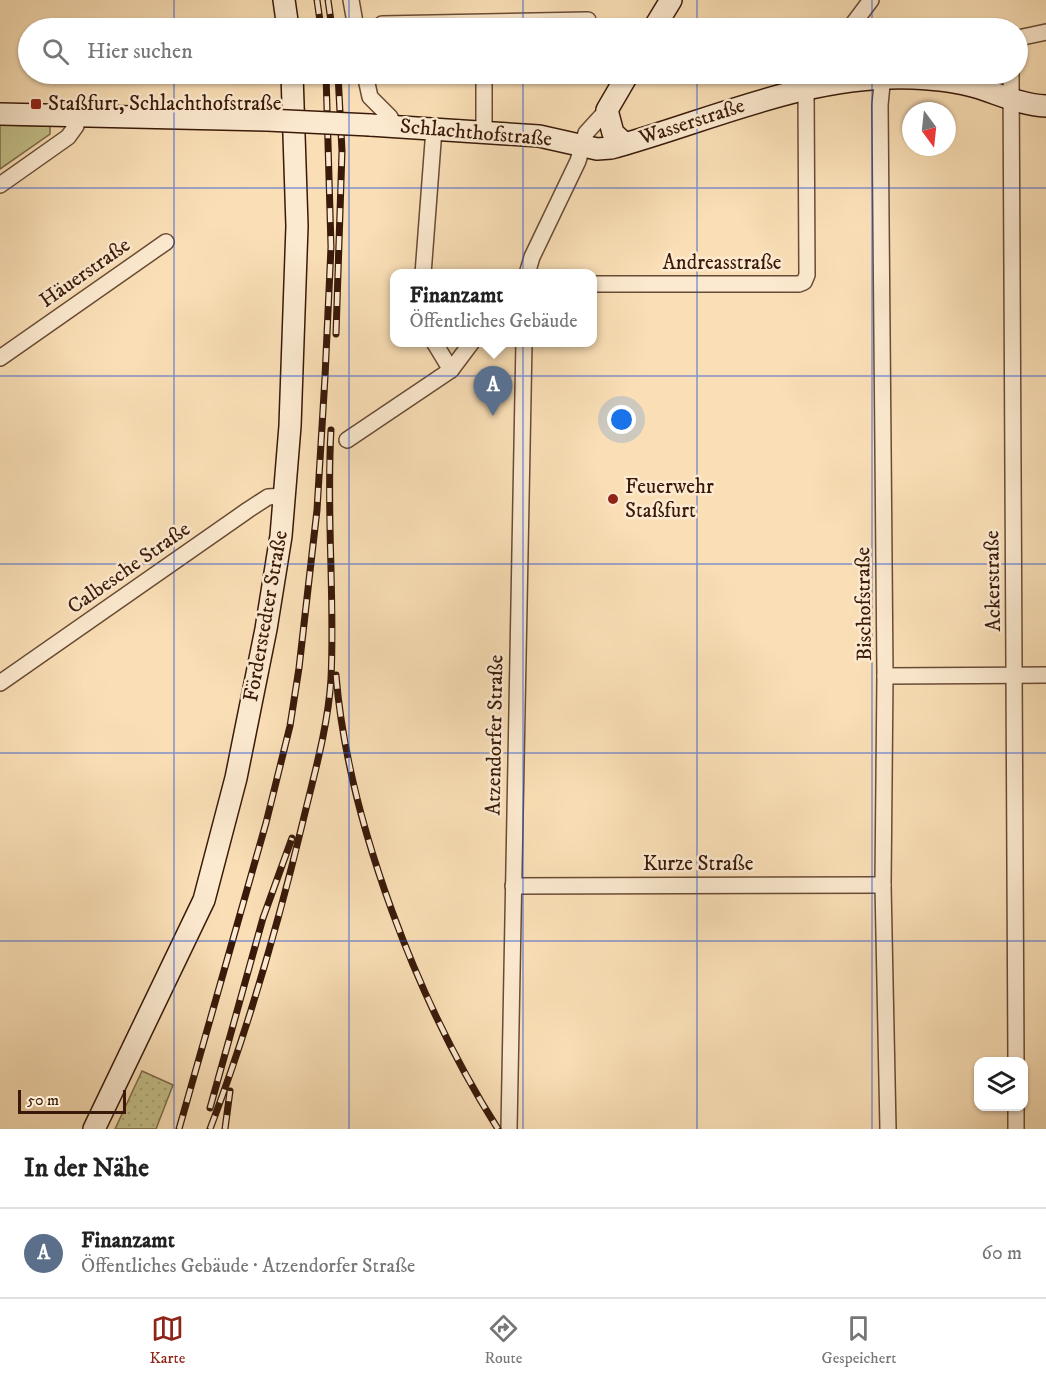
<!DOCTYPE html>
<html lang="de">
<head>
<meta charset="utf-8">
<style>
  :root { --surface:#fff; --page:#f6f6f6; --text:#222; --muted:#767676; --line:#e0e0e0; --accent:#8f2418 }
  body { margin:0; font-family:"IM FELL DW Pica",serif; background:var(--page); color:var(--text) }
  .controls { position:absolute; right:18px; bottom:18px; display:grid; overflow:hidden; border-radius:12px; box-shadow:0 2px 4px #0004 }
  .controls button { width:54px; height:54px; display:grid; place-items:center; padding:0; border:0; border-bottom:2px solid var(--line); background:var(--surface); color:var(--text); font:30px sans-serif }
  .compass { position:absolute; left:902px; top:102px; width:54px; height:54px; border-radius:50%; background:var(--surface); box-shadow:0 2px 4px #0004; rotate:165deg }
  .scale { position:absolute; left:18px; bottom:15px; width:108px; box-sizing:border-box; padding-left:6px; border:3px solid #391a0a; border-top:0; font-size:16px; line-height:21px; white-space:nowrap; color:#391a0a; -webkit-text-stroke:4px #fcead0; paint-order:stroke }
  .you { position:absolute; left:622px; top:420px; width:21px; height:21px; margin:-15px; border:4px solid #fff; border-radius:50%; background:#1a73e8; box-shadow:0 0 0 9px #1a73e833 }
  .badge { display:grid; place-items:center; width:39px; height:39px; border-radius:50%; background:var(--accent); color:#fff; font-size:20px; font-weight:700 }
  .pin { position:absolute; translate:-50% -50px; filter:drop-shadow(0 2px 3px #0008) }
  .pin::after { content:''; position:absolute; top:32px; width:21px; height:18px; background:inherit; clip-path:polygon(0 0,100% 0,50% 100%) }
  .popup { position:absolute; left:390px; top:269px; width:207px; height:78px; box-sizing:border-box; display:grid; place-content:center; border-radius:12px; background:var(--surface); filter:drop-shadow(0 2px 4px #0005); font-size:20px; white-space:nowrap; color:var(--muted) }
  .popup b { font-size:22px; color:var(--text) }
  .popup::after { content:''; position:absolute; left:50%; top:100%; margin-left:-12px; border:12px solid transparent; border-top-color:var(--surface) }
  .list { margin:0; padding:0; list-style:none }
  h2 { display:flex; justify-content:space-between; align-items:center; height:78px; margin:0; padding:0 24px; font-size:26px }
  h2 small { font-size:20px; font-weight:400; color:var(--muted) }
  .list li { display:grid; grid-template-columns:39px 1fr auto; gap:18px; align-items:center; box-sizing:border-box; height:90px; padding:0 24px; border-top:2px solid var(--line) }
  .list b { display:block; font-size:22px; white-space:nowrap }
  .list p { margin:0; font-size:20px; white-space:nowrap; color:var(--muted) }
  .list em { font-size:20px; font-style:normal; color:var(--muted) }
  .icon { flex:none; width:33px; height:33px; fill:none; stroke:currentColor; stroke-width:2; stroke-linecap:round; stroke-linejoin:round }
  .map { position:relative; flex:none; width:1046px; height:1129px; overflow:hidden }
  .search { position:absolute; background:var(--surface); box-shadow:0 2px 4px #0004; left:18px; right:18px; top:18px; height:66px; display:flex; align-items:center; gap:15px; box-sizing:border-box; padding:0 21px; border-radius:33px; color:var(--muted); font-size:22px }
  .sheet { height:168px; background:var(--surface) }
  nav { display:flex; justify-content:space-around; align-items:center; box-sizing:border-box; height:84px; border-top:2px solid var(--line); background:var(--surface); font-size:16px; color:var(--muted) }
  nav a { display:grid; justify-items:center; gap:3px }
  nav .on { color:var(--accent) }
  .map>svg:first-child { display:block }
</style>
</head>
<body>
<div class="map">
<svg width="1046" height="1129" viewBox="0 0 1046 1129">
  <defs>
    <pattern id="garden-dots" width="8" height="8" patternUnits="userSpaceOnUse" patternTransform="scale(1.5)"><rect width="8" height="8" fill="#c4c089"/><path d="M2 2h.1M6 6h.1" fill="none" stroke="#a9a475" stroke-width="1.8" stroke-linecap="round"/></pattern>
  </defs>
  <rect width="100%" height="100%" fill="#fadfb6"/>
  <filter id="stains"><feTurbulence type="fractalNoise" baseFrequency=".00333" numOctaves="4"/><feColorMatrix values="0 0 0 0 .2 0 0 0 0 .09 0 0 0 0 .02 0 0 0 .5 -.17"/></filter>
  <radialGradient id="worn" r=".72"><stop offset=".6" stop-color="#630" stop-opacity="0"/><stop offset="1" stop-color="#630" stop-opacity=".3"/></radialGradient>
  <!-- green -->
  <path fill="#c4c089" stroke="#7e6d4a" stroke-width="1.5" d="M0,125L50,126V134L0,169Z"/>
  <!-- garden -->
  <path fill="url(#garden-dots)" stroke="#7e6d4a" stroke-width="1.5" d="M142,1071L173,1085L156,1129H115Z"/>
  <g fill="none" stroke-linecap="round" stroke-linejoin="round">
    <defs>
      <g id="street">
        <path d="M351,0L356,28"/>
        <path d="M382,24L588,20"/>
        <path d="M850,28L871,0"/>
        <path d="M1018,38L1046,32"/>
        <path d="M365,74L370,97L390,117L394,127"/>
        <path d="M484,74V133"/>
        <path d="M883,74L880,105L885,676L883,885L888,1129"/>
        <path d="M1011,74L1016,1062"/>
        <path d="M0,185L68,137L76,126V115"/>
        <path d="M423,274L434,129"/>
        <path d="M527,274L532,257L578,161L586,133L607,110"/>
        <path d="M592,284H799L804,282L807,275L806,90"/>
        <path d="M434,342L451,370"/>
        <path d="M0,358L166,242"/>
        <path d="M347,440L451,370L472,342"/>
        <path d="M885,676L1046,675"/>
        <path d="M0,683L248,510L268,497L285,496"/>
        <path d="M513,886L883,885"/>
        <path d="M1016,1106V1129"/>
        <path d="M509,1129L524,342"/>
      </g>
      <g id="secondary">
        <path d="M284,0L288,28"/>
        <path d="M654,28L671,0"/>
        <path d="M0,114L267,120"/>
        <path d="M370,125L539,136L597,149L611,148C710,121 807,74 913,78C933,79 956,81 976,87C999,94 1021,105 1046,106"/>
        <path d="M625,144L613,133L607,110L628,74"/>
        <path d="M94,1129L204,900L236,778L266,629L281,536L290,426L297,226L292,74"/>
      </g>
    </defs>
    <!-- street casing -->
    <use href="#street" stroke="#694b35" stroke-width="18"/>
    <!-- secondary casing -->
    <use href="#secondary" stroke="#391a0a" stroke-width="24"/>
    <!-- street -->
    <use href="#street" stroke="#fcead0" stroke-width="15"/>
    <!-- secondary -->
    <use href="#secondary" stroke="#fcead0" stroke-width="21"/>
    <defs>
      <g id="rail">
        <path d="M317,0L321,28"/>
        <path d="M328,0L332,28"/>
        <path d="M336,334L342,151L338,74"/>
        <path d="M336,675C348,822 419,1005 498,1129"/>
        <path d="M210,1108L263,918L292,838"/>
        <path d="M179,1129L266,823L290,726L299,668L317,510L325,377L331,247L326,74"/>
        <path d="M210,1129C248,1029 278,925 303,821C314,775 328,727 331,679C335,596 326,513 331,430"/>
        <path d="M225,1129L230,1091"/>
      </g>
    </defs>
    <!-- rail casing -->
    <use href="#rail" stroke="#391a0a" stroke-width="7"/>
    <!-- rail -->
    <use href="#rail" stroke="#fcead0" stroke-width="4.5" stroke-dasharray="14" stroke-linecap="butt"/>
    <defs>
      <path id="secondary-bridge" d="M267,120L370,125"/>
    </defs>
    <!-- secondary-bridge casing -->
    <use href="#secondary-bridge" stroke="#391a0a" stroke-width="24" stroke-linecap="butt"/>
    <!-- secondary-bridge -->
    <use href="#secondary-bridge" stroke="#fcead0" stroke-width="21"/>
  </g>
  <!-- grid -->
  <path fill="none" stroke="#1d4ed8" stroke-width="1.5" stroke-opacity="0.55" d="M174,0V28M349,0V28M523,0V28M697,0V28M872,0V28M174,74V1129M349,74V1129M523,74V1129M697,74V1129M872,74V1129M0,188H1046M0,376H1046M0,564H1046M0,753H1046M0,941H1046"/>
  <!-- markers -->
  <g fill="#8f2418" stroke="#fcead0" stroke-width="2">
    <rect x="30" y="98" width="12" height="12" rx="3"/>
    <circle cx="613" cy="499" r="6"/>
  </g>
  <g text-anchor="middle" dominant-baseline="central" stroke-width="5" stroke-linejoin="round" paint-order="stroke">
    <!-- poi labels -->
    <g font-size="21" fill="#391a0a" stroke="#fcead0" text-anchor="start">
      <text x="48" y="104">Staßfurt, Schlachthofstraße</text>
      <text x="625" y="487">Feuerwehr<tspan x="625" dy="24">Staßfurt</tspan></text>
    </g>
    <!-- street labels -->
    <g font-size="21" fill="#391a0a" stroke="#fcead0">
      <text transform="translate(692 122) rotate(-18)">Wasserstraße</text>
      <text transform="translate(476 133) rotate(5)">Schlachthofstraße</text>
      <text x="722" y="263">Andreasstraße</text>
      <text transform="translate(85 273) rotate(-35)">Häuerstraße</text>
      <text transform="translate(129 568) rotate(-35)">Calbesche Straße</text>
      <text transform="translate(993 581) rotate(-91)">Ackerstraße</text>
      <text transform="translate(864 604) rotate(-91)">Bischofstraße</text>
      <text transform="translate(266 616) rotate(-80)">Förderstedter Straße</text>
      <text transform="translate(495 735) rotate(-89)">Atzendorfer Straße</text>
      <text x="698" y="864">Kurze Straße</text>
    </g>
  </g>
  <rect width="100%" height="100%" filter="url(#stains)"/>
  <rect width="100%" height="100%" fill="url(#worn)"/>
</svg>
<div class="controls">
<button><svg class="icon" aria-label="layers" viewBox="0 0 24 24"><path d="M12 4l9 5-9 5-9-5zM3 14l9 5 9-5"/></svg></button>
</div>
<svg class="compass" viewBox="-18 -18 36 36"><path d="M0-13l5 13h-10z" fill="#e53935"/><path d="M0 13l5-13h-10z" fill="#767676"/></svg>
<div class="scale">50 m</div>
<div class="you"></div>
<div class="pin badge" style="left:493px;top:416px;background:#5c6f8a">A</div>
<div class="popup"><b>Finanzamt</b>Öffentliches Gebäude</div>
<div class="search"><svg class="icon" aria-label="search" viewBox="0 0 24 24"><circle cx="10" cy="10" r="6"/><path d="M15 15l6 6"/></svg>Hier suchen</div>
</div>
<section class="sheet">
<h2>In der Nähe<small></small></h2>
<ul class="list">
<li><span class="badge" style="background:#5c6f8a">A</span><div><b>Finanzamt</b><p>Öffentliches Gebäude · Atzendorfer Straße</p></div><em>60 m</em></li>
</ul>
</section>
<nav>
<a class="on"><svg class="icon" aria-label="map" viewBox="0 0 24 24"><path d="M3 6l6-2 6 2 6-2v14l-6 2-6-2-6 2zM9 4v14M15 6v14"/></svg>Karte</a>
<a><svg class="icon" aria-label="directions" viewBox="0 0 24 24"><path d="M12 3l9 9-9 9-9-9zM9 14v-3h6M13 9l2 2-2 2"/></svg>Route</a>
<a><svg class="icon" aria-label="saved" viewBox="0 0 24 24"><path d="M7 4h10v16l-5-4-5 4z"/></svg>Gespeichert</a>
</nav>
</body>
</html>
